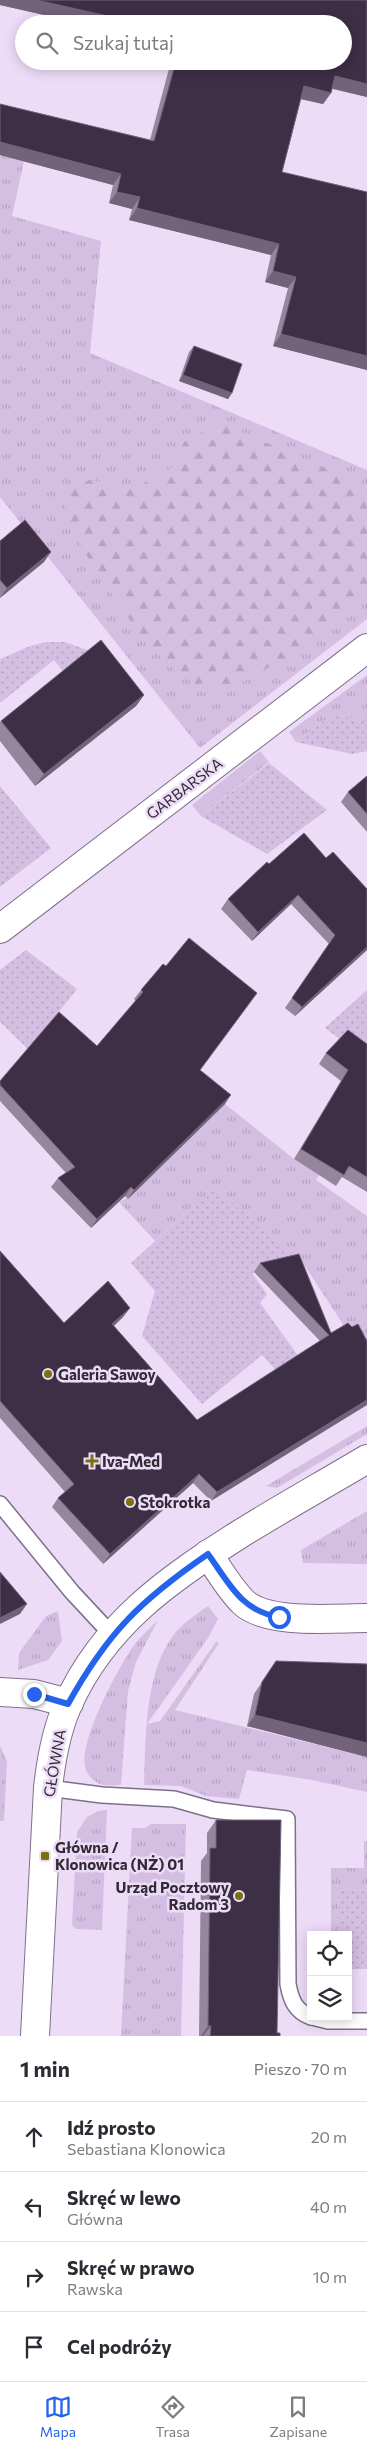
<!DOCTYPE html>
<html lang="pl">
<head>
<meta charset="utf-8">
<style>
  :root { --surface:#fff; --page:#f2f2f3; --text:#2b2b33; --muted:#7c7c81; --line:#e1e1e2; --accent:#2563eb }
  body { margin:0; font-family:Commissioner,sans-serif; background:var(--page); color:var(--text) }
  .controls { position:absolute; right:15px; bottom:15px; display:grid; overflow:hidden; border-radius:0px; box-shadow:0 2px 12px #0003 }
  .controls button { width:45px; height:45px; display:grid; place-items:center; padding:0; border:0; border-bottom:1px solid var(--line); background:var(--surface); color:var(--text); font:25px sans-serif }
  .stop { position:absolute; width:15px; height:15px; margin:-11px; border:4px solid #2563eb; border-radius:50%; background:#fff }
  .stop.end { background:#2563eb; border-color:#fff; box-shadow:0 1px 5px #0008 }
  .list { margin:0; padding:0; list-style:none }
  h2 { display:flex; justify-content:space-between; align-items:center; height:65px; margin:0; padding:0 20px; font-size:21px }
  h2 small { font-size:16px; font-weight:400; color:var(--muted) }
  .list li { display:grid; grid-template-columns:32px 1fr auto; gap:15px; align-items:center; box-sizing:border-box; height:70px; padding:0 20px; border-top:1px solid var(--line) }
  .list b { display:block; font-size:19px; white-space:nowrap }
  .list p { margin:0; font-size:16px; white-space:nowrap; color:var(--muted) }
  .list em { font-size:16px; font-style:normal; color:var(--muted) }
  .icon { flex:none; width:28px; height:28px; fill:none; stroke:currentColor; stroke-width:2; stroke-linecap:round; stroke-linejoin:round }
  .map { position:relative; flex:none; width:367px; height:2036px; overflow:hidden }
  .search { position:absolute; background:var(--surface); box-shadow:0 2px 12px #0003; left:15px; right:15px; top:15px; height:55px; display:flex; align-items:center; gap:12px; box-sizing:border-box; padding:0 18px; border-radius:28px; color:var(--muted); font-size:19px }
  .sheet { height:345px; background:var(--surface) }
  nav { display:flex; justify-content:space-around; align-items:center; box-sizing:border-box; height:70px; border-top:1px solid var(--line); background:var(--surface); font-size:14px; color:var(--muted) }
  nav a { display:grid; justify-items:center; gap:2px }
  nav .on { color:var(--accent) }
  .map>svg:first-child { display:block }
</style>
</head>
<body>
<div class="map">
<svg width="367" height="2036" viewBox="0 0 367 2036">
  <defs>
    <pattern id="grass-tufts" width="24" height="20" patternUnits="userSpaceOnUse" patternTransform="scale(1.25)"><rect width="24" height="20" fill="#d4bee2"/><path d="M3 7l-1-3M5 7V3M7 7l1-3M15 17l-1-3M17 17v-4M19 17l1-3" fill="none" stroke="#b6a3c2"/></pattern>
    <pattern id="forest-firs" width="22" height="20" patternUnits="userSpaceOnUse" patternTransform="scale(1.25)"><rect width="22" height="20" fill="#d4bee2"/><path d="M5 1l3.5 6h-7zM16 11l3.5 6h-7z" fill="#b6a3c2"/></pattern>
    <pattern id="park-dots" width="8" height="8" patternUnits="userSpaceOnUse" patternTransform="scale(1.25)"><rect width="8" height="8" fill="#d4bee2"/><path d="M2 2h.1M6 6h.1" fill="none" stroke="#b6a3c2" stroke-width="1.8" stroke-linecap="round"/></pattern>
  </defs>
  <rect width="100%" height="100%" fill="#eddcf8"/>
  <!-- grass -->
  <g fill="url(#grass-tufts)">
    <path d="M0,155L24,161L12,216L101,241L90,353L367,470V619L200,748L0,497Z"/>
    <path d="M367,675V720L332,715L296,742L289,732Z"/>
    <path d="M260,751L269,762L201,816L192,805Z"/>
    <path d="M225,1104L294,1159L319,1175L316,1180L367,1216V1361L301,1260L214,1189L155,1241L119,1202L131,1196Z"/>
    <path d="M367,1426V1434L277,1488L266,1486Z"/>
    <path d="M367,1511V1564L303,1563L301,1550Z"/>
    <path d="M208,1606L218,1619L208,1638L147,1724L160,1721L216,1642L219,1643L175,1710L367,1757V1792L312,1780L247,1770L239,1799L206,1796L181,1786L144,1785C146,1737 144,1672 175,1633C184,1622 197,1614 208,1606Z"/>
    <path d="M58,1611L62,1641L48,1660L18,1670L19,1653L46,1616Z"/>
    <path d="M158,1620L136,1662L128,1691L121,1785C113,1785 102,1787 95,1781C90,1778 86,1772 85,1766C80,1739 118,1668 134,1645C141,1636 150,1628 158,1620Z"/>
    <path d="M0,1746L7,1761L4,1821H0Z"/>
    <path d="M107,1810L102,1930L76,1929L72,1925L77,1832L87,1817L98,1811Z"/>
    <path d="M151,1824H186L181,2036H121L132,1828H145Z"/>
    <path d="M364,1841H367V1889L338,1890L337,1935H331V1868H364Z"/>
  </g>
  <!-- forest -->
  <path fill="url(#forest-firs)" d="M220,423L367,486V592L324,624L297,652L242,682L203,688L179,675L145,641L109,590L85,553L64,512L67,494L89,480L137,487L172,468L184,442Z"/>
  <!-- park -->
  <g fill="url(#park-dots)">
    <path d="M47,642H65L93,652L65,674L54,660L0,703V659L30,646Z"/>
    <path d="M332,715L367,720V751L352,754L296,742Z"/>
    <path d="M269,763L327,810L267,854L201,816Z"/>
    <path d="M0,786L51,848L0,887Z"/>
    <path d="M26,950L77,989L29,1050L0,1022V970Z"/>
    <path d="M367,990V1059L325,1028Z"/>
    <path d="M214,1188L301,1260L252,1273L267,1294L260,1303L302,1361L280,1375L262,1355L202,1404L142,1336L155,1291L131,1263Z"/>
    <path d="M367,1889V1969H348V1935H337L338,1890Z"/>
  </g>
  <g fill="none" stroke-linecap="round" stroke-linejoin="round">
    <defs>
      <g id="lane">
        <path d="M0,1504L72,1592L112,1635"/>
        <path d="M48,1788L102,1795L174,1799L213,1810L287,1819L288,1984C291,2000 295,2011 311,2017"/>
        <path d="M312,2017L328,2021H367"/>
      </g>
      <g id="street">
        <path d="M0,929L367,648"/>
        <path d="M208,1554C219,1570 229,1588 243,1602C267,1625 334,1618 367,1618"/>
        <path d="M0,1692L34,1694L69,1703"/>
      </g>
      <path id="secondary" d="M35,2036L48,1788C51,1760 56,1731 68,1704C104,1624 169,1579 240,1534C282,1508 325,1484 367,1459"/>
    </defs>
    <!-- lane casing -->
    <use href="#lane" stroke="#7f7089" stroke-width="18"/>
    <!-- street casing -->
    <use href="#street" stroke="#7f7089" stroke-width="30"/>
    <!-- secondary casing -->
    <use href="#secondary" stroke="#7f7089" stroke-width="30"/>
    <!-- lane -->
    <use href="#lane" stroke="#fff" stroke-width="15"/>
    <!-- street -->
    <use href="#street" stroke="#fff" stroke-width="28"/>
    <!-- secondary -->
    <use href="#secondary" stroke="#fff" stroke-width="28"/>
  </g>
  <!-- wall -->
  <g fill="#95869e">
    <path d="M0,0H367V97L332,89L331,93L323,104L301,99L282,172L367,192V370L273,346L288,288L265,282L271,255L129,220L132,209L109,203L113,185L0,155V104L150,140L171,61H343V24H84L0,5Z"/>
    <path d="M194,346L232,393L228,399L179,381L189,352Z"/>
    <path d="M0,541L44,562L0,598Z"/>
    <path d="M144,695L136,706L35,786L0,741V722L1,721Z"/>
    <path d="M367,776V832L341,802L348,792Z"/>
    <path d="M267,862L367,950L295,1016L285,1008L329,944L291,904L252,941L221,909L228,899Z"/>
    <path d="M163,964L200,1070L225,1104L128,1199L125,1196L91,1228L51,1187L58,1178L66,1173L0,1101V1081L97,1046L136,1001L134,999L141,990Z"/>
    <path d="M367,1044V1192L342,1177L336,1186L294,1159L341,1081L319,1064L326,1053Z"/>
    <path d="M0,1251L64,1323L130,1308L123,1317L114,1326L197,1420L320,1341L254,1272L260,1263L331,1333L211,1501L193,1483L103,1564L52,1507L58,1498L65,1492L0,1418Z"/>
    <path d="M276,1661L367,1664V1757L247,1726L254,1694Z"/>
    <path d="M216,1820L277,2033L280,2036H199L201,1861L207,1853V1833Z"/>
  </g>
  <!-- shaded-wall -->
  <g fill="#72637b">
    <path d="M0,0H36L144,24H84L0,5Z"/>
    <path d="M335,76L367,84V97L327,87Z"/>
    <path d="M304,86L331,93L323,104L296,98Z"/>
    <path d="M0,142L121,174L113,185L0,155Z"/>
    <path d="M117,192L140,197L132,209L109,203Z"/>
    <path d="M137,208L279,244L271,255L129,220Z"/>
    <path d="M273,271L296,277L288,288L265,282Z"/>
    <path d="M281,334L367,356V370L273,346Z"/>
    <path d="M183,375L232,393L228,399L179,381Z"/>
    <path d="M51,552L44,562L0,598L7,588Z"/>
    <path d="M144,695L136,706L35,786L44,774Z"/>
    <path d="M298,895L291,904L252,941L258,932Z"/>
    <path d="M367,947V950L295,1016L302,1007Z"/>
    <path d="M231,1095L225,1104L128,1199L134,1190Z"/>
    <path d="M131,1187L125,1196L91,1228L97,1219Z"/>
    <path d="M130,1308L123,1317L106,1333L112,1324Z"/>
    <path d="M367,1400V1405L211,1501L217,1492Z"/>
    <path d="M199,1474L193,1483L103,1564L110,1554Z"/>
    <path d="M27,1604L20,1614L0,1624V1618Z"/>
    <path d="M255,1715L367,1743V1757L247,1726Z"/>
    <path d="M208,2026H211L203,2036H201Z"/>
  </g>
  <!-- building -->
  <g fill="#3d2f45" stroke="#72637b">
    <path d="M36,0H367V84L335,76L331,93L304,86L282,172L367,192V356L281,334L296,277L273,271L279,244L137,208L140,197L117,192L121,174L0,142V104L154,141L176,61H343V24H144Z"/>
    <path d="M194,346L242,364L232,393L183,375Z"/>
    <path d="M25,520L51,552L7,588L0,580V541Z"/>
    <path d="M101,640L144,695L44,774L1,721Z"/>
    <path d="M367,776V814L348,792Z"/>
    <path d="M304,833L326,858L333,852L367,889V947L302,1007L292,998L335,935L298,895L258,932L228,899L267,862L269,864Z"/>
    <path d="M189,938L257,993L200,1070L231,1095L134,1190L131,1187L97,1219L58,1178L75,1167L0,1085V1081L59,1012L97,1046L143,992L141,990L163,964L166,966Z"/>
    <path d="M348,1030L367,1044V1177L349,1166L344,1175L301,1149L348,1070L326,1053Z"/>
    <path d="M0,1251L64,1323L108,1281L130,1308L112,1324L197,1420L329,1335L260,1263L299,1254L331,1333L348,1323L352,1327L358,1324L367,1341V1400L217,1492L199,1474L110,1554L58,1498L74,1484L0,1401Z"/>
    <path d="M0,1572L27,1604L0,1618Z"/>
    <path d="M276,1661L367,1664V1743L255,1715L262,1682Z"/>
    <path d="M216,1820H281L277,2033H280V2036H210L211,2026H208L210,1848H216Z"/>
  </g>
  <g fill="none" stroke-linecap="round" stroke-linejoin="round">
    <!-- route -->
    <path stroke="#2563eb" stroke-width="6" d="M34,1694L68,1704C108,1632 141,1600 208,1554C229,1583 241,1611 279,1617"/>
  </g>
  <!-- markers -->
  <g fill="#7b7010" stroke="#eddcf8" stroke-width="2">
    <circle cx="48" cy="1374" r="5"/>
    <path d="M89.5 1453.5h5v5h5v5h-5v5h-5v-5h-5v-5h5z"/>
    <circle cx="130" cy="1502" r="5"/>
    <rect x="40" y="1851" width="10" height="10" rx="2.5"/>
    <circle cx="239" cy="1896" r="5"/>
  </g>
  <g text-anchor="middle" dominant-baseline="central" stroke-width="5" stroke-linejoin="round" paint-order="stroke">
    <!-- street labels -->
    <g font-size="15" fill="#312b35" stroke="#eddcf8">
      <text transform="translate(184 788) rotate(-37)">GARBARSKA</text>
      <text transform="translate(54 1763) rotate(-80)">GŁÓWNA</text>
    </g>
    <!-- poi labels -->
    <g font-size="15" font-weight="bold" fill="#312b35" stroke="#eddcf8" text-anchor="start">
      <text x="58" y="1374">Galeria Sawoy</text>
      <text x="102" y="1461">Iva-Med</text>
      <text x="140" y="1502">Stokrotka</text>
      <text x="55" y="1847">Główna /<tspan x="55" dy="17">Klonowica (NŻ) 01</tspan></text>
      <text x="229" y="1887" text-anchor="end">Urząd Pocztowy<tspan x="229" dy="17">Radom 3</tspan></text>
    </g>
  </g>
</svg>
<div class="controls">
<button><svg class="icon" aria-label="locate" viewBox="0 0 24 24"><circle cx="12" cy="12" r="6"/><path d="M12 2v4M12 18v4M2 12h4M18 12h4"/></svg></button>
<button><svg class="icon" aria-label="layers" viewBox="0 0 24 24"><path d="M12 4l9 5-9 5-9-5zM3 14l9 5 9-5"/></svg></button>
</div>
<div class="stop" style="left:279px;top:1617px"></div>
<div class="stop end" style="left:34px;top:1694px"></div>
<div class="search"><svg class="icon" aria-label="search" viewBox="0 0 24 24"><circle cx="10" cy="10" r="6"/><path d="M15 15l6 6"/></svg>Szukaj tutaj</div>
</div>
<section class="sheet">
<h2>1 min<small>Pieszo · 70 m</small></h2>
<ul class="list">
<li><svg class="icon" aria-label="ahead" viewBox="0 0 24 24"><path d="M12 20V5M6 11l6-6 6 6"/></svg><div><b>Idź prosto</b><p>Sebastiana Klonowica</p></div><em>20 m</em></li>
<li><svg class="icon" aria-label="left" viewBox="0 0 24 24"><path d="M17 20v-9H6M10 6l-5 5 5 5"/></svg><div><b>Skręć w lewo</b><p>Główna</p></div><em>40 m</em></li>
<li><svg class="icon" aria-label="right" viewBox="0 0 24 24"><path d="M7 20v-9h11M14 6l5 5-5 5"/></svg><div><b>Skręć w prawo</b><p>Rawska</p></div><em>10 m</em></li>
<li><svg class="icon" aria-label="arrive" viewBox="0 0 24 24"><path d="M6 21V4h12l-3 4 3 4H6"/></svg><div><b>Cel podróży</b></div></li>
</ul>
</section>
<nav>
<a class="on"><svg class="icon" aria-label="map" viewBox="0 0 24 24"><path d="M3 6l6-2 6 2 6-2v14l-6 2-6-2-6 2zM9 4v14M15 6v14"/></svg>Mapa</a>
<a><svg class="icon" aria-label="directions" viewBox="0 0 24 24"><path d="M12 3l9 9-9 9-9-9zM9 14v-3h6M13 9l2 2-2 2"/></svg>Trasa</a>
<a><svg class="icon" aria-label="saved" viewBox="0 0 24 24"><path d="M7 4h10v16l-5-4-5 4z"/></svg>Zapisane</a>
</nav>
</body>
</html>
